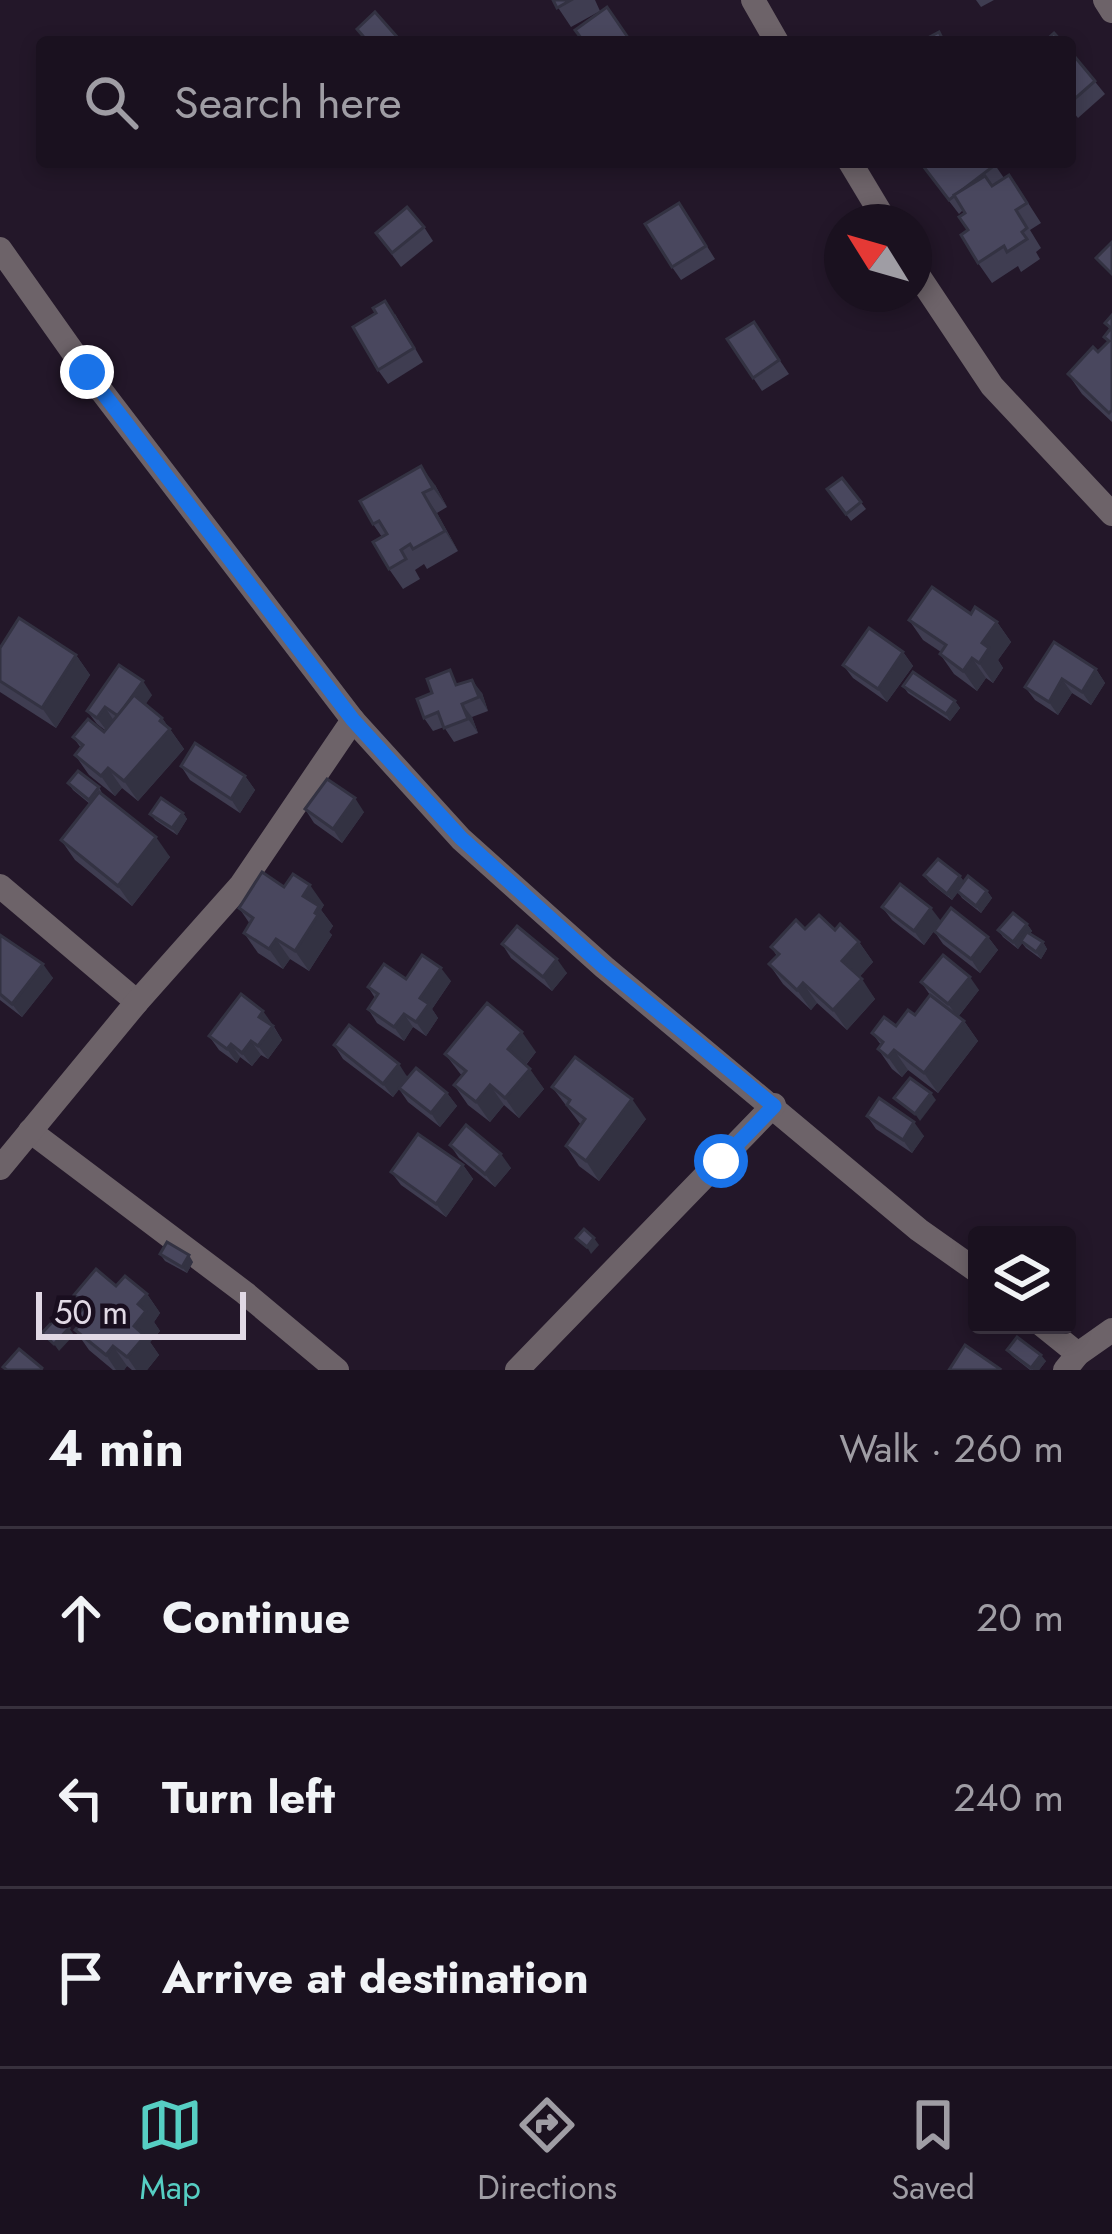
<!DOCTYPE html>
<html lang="en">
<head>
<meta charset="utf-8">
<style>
  :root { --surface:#1a111f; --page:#271f2c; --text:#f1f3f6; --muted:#9f9da4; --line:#38313d; --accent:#56cec3 }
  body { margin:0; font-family:Jost,sans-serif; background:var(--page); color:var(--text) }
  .controls { position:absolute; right:36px; bottom:36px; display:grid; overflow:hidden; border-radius:12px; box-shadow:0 6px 18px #0003 }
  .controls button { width:108px; height:108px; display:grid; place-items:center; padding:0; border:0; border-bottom:3px solid var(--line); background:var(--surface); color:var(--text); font:60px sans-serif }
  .compass { position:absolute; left:824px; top:204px; width:108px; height:108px; border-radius:50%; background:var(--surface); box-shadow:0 6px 18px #0003; rotate:307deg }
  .scale { position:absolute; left:36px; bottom:30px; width:210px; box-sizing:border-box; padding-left:12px; border:6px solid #e1d9e5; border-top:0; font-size:33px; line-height:42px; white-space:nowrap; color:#e1d9e5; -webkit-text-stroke:9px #190e1f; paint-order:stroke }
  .stop { position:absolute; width:36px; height:36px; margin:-27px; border:9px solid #1a73e8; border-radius:50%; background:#fff }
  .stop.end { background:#1a73e8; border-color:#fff; box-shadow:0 3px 12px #0008 }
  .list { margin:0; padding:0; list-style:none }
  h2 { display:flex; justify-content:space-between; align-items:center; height:156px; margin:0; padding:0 48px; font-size:51px }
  h2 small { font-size:39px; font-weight:400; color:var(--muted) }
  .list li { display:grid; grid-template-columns:78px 1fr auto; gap:36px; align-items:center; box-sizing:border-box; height:180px; padding:0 48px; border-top:3px solid var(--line) }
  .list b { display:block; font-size:45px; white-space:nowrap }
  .list em { font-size:39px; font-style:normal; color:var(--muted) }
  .icon { flex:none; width:66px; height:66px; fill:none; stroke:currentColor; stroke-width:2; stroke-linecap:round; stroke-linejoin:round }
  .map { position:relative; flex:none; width:1112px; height:1370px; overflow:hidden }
  .search { position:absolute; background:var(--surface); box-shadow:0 6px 18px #0003; left:36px; right:36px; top:36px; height:132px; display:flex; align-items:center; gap:30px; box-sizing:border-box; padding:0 42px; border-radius:12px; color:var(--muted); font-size:45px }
  .sheet { height:696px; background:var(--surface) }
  nav { display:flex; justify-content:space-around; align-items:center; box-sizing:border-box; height:168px; border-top:3px solid var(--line); background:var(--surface); font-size:33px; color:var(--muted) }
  nav a { display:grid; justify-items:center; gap:6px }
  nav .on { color:var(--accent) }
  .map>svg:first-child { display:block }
</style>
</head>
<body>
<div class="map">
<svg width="1112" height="1370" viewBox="0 0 1112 1370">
  <rect width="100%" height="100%" fill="#231729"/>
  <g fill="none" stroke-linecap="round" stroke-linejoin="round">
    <!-- minor -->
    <g stroke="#6d6369" stroke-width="24">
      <path d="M753,0L777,42"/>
      <path d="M1105,0L1112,11"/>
      <path d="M850,162L886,222"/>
      <path d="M0,249L87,372L353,720L461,839L604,967L919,1230L977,1271"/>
      <path d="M914,269L992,386L1112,514"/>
      <path d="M0,886L137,1002"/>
      <path d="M30,1131L245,1293L337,1370"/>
      <path d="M0,1168L137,1002L241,885L353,720"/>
      <path d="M1042,1325L1078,1354"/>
      <path d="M517,1370L774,1105"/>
      <path d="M1065,1370L1078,1354L1112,1330"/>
    </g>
  </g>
  <!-- wall -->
  <g fill="#3f3d51">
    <path d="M553,0H595L600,11L571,27Z"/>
    <path d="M976,0H994L981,7Z"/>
    <path d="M1070,51L1105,94L1078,118L1070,108Z"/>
    <path d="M919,162H993L1004,178L1023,195L1041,223L1030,230L1041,248L1036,252L1040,259L1021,272L1018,266L992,283L978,263L968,230L965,213L963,210L959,214Z"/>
    <path d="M688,216L715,259L681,280L672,267Z"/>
    <path d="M424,227L433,241L401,267L376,233Z"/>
    <path d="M395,314L423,362L388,384L378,370Z"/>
    <path d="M1112,315V422L1082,394L1068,374L1108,342L1104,337L1110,330L1105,323Z"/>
    <path d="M754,322L789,374L762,391L727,339Z"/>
    <path d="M842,478L866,509L851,521L827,489Z"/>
    <path d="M435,485L447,507L437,513L458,551L427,569L424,564L415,570L420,579L403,589L389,569L382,537L373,524Z"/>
    <path d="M971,614L997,622L1011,642L998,660L1003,668L993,683L986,678L977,691L954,674L940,654L941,652L923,640L909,620Z"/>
    <path d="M0,648L76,655L90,675L56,728L0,692Z"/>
    <path d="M903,652L913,666L887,702L853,678L843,665Z"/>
    <path d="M1096,669L1105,683L1091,705L1072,693L1058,715L1035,700L1025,687Z"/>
    <path d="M460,684L482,693L488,711L472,717L478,733L454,742L444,727L433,731L424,718Z"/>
    <path d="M903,686L955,701L960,708L950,721L908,693Z"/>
    <path d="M152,695L145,704L162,718L184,749L138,801L122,788L115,796L89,775L75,755L81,748L73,737L106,731L97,724L87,711Z"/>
    <path d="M181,766L245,776L255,790L240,813L190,780Z"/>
    <path d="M68,783L99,787L103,795L170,857L132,906L75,860L61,840L90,804L73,790Z"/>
    <path d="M305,809L364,812L342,843L314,823Z"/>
    <path d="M183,813L187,819L177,835L155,820L150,814Z"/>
    <path d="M924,875L960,876L964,882L987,891L992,898L981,913L962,898L958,892L952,900L929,882Z"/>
    <path d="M284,887L324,905L321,910L333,926L329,932L332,935L309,971L290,959L283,969L258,953L244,933L250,924L239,908Z"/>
    <path d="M882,907L941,921L988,937L998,950L980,973L943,944L934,931L924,945L892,920Z"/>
    <path d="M1027,924L1032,931L1030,934L1043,942L1047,949L1041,959L1026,948L1022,943L1018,949L1003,937L998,930Z"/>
    <path d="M805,929L835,930L859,942L873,962L859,977L875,999L847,1030L817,1003L811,1010L783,984L769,964L777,956L771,947Z"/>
    <path d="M0,935L53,978L22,1017L0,1000Z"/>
    <path d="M502,944L567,973L552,991L511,958Z"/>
    <path d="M406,979L451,981L432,1009L438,1018L426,1036L413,1027L404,1041L377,1023L368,1009L375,998L368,987Z"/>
    <path d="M921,982L979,990L958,1017L964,1021L978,1041L938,1093L908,1070L902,1077L892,1069L878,1049L881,1045L872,1033L896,1026L915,1015L930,995Z"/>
    <path d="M273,1025L282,1040L268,1059L261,1055L252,1066L240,1057L237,1063L219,1050L209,1036Z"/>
    <path d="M334,1045L447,1093L457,1106L440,1127L408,1102L399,1089L393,1097L343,1059Z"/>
    <path d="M536,1052L526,1065L544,1089L519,1118L504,1105L490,1122L468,1105L454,1085L462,1076L445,1054Z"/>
    <path d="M552,1087L646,1119L599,1181L579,1166L566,1146L581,1125Z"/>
    <path d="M867,1116L924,1136L912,1153L876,1129Z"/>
    <path d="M450,1145L511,1168L495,1187L459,1158Z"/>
    <path d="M463,1165L473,1179L446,1217L401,1185L391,1172Z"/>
    <path d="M160,1254L193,1262L187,1273L165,1261Z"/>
    <path d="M116,1286L147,1294L160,1313L154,1322L160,1331L150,1342L159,1355L147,1370H132L127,1366L124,1370H113L89,1350L75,1330L79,1326L74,1319L83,1309L74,1295Z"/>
    <path d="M1007,1350L1046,1361L1039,1370H1030L1012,1356Z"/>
  </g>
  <!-- shaded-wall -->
  <g fill="#333242">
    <path d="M421,466L435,485L447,507L433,488Z"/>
    <path d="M423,493L437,513L458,551L445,531Z"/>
    <path d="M997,622L1011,642L998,660L1003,668L993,683L979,663L982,643Z"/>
    <path d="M903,652L913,666L887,702L878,689Z"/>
    <path d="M76,655L90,675L56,728L42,708Z"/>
    <path d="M972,658L986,678L977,691L963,671Z"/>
    <path d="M1096,669L1105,683L1091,705L1082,692Z"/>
    <path d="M1062,679L1072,693L1058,715L1049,702Z"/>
    <path d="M472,680L482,693L488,711L479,697Z"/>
    <path d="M143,681L152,695L128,730L118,716Z"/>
    <path d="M955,701L960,708L950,721L946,714Z"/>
    <path d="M462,704L472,717L478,733L468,719Z"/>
    <path d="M105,707L114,721L107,731L97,718Z"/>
    <path d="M162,718L184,749L138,801L124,781Z"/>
    <path d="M108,768L122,788L115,796L101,776Z"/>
    <path d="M245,776L255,790L240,813L231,799Z"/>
    <path d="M355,798L364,812L342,843L333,829Z"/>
    <path d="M183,813L187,819L177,835L172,828Z"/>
    <path d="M156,837L170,857L132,906L118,886Z"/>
    <path d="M960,876L965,883L952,900L947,894Z"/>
    <path d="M310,885L324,905L321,910L333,926L329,932L332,935L309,971L295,951L303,896Z"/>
    <path d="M987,891L992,898L981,913L976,906Z"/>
    <path d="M931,908L941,921L924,945L914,931Z"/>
    <path d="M1027,924L1032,931L1018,949L1013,942Z"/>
    <path d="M988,937L998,950L980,973L971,959Z"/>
    <path d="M276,939L290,959L283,969L269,949Z"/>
    <path d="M859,942L873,962L856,981L842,961Z"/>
    <path d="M1043,942L1047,949L1041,959L1036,952Z"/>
    <path d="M557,959L567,973L552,991L543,977Z"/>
    <path d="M43,964L53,978L22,1017L12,1004Z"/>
    <path d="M441,968L451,981L432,1009L438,1018L426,1036L416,1022L420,998Z"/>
    <path d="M970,977L979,990L958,1017L948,1004Z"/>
    <path d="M862,979L875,999L847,1030L833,1010Z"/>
    <path d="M803,983L817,1003L811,1010L797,990Z"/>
    <path d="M263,1011L273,1025L268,1030L259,1017Z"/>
    <path d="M404,1014L413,1027L404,1041L394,1027Z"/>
    <path d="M964,1021L978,1041L938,1093L924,1073Z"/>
    <path d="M273,1026L282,1040L268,1059L258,1046Z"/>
    <path d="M522,1032L536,1052L522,1069L508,1049Z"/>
    <path d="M251,1041L261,1055L252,1066L242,1053Z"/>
    <path d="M231,1044L240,1057L237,1063L227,1049Z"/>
    <path d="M894,1050L908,1070L902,1077L888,1057Z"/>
    <path d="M399,1064L408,1078L393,1097L383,1084Z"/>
    <path d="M530,1069L544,1089L519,1118L505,1098Z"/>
    <path d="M490,1085L504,1105L490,1122L476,1102Z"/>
    <path d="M447,1093L457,1106L440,1127L431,1113Z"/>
    <path d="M931,1093L936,1100L920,1121L915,1114Z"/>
    <path d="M632,1099L646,1119L599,1181L586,1161Z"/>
    <path d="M914,1122L924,1136L912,1153L903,1140Z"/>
    <path d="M501,1154L511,1168L495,1187L485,1174Z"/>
    <path d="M463,1165L473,1179L446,1217L436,1204Z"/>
    <path d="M594,1238L599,1245L591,1254L587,1247Z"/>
    <path d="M189,1255L193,1262L187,1273L182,1267Z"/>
    <path d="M147,1294L160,1313L154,1322L160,1331L150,1342L159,1355L147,1370H136L127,1357L138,1304Z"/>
    <path d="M69,1328L74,1335L59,1351L54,1344Z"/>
    <path d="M113,1346L127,1366L124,1370H116L106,1355Z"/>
    <path d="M1041,1355L1046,1361L1039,1370H1033L1031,1368Z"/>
  </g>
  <!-- building -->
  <g fill="#49475e" stroke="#333242" stroke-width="3">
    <path d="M553,0H571L557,8Z"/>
    <path d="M607,7L631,42H584L575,30Z"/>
    <path d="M375,12L398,38L394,42H368L357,29Z"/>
    <path d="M939,32L944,42H920Z"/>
    <path d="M1054,33L1062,42H1044Z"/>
    <path d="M1070,51L1095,81L1070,103Z"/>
    <path d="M920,162H993L995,165L949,200Z"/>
    <path d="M1009,175L1027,203L1016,210L1027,228L1022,232L1027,239L1007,252L1004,246L978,263L961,235L968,230L959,217L965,213L954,195L985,176L992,186Z"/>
    <path d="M679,203L706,246L672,267L645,224Z"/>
    <path d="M407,207L424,227L392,253L376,233Z"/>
    <path d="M1112,242V274L1096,258Z"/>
    <path d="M385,301L414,348L378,370L353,327L376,313L373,308Z"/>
    <path d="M1112,315V410L1109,413L1068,374L1093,347L1098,352L1109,341L1104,337L1111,328L1105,323Z"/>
    <path d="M754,322L779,360L753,378L727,339Z"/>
    <path d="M421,466L433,488L423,493L445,531L413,549L410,544L401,550L406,559L389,569L373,542L387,534L379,521L373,524L360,501Z"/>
    <path d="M842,478L861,502L846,514L827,489Z"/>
    <path d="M932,587L971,614L975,607L997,622L982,643L989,648L979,663L972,658L963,671L940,654L946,645L909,620Z"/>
    <path d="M19,618L76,655L42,708L0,681V648Z"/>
    <path d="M869,628L903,652L878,689L843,665Z"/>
    <path d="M1054,642L1096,669L1082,692L1062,679L1049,702L1025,687Z"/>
    <path d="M119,665L143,681L118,716L105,707L97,718L87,711Z"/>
    <path d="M450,670L456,685L472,680L479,697L462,704L468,719L444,728L438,712L424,718L417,699L432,693L427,679Z"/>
    <path d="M913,672L955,701L946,714L903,686Z"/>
    <path d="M134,695L162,718L160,721L170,729L124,781L108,768L101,776L75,755L83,745L73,737L88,719L104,732Z"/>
    <path d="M195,743L245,776L231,799L181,766Z"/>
    <path d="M78,771L99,787L89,800L68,783Z"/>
    <path d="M327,779L355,798L333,829L305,809Z"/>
    <path d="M99,792L156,837L118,886L61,840Z"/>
    <path d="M161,798L183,813L172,828L150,814Z"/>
    <path d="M938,859L960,876L947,894L924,875Z"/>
    <path d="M262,872L284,887L293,874L310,885L303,896L319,906L315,913L318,915L295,951L276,939L269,949L244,933L253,918L239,908Z"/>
    <path d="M968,876L987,891L976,906L957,891Z"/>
    <path d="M900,884L931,908L914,931L882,907Z"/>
    <path d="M951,908L988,937L971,959L934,931Z"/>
    <path d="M1013,913L1027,924L1013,942L998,930Z"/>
    <path d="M819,915L835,930L840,924L859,942L842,961L862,979L833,1010L803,983L797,990L769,964L779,954L771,947L796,920L805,929Z"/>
    <path d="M517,926L557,959L543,977L502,944Z"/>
    <path d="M1027,932L1043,942L1036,952L1021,941Z"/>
    <path d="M0,935L43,964L12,1004L0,994Z"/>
    <path d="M422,955L441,968L420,998L429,1004L416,1022L404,1014L394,1027L368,1009L378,994L368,987L384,964L406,979Z"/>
    <path d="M943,955L970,977L948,1004L921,982Z"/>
    <path d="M241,994L263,1011L259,1017L273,1026L258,1046L251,1041L242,1053L231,1044L227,1049L209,1036Z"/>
    <path d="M930,995L964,1021L924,1073L894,1050L888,1057L878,1049L883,1042L872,1033L884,1017L896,1026L908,1010L915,1015Z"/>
    <path d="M487,1003L522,1032L508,1049L530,1069L505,1098L490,1085L476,1102L454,1085L466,1071L445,1054Z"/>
    <path d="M349,1025L399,1064L383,1084L334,1045Z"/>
    <path d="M575,1057L632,1099L586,1161L566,1146L585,1119L567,1105L570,1100L552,1087Z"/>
    <path d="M416,1068L447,1093L431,1113L399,1088Z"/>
    <path d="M910,1078L931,1093L915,1114L894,1098Z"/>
    <path d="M879,1098L914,1122L903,1140L867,1116Z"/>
    <path d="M466,1125L501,1154L485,1174L450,1145Z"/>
    <path d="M418,1134L463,1165L436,1204L391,1172Z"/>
    <path d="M584,1229L594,1238L587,1247L576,1238Z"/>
    <path d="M167,1242L189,1255L182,1267L160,1254Z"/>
    <path d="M96,1269L116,1286L125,1276L147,1294L138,1304L146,1311L134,1326L145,1336L127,1357L113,1346L106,1355L75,1330L80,1324L74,1319L86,1305L74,1295Z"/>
    <path d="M57,1317L69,1328L54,1344L42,1333Z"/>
    <path d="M1017,1337L1041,1355L1031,1368L1007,1350Z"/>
    <path d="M965,1345L1000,1369L999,1370H949Z"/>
    <path d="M19,1349L42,1368L41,1370H7L3,1367Z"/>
  </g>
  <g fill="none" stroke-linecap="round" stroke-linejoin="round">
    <!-- route -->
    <path stroke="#1a73e8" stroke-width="15" d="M87,372L353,720L461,838L604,967L774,1106L721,1161"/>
  </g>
</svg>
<div class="controls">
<button><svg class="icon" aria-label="layers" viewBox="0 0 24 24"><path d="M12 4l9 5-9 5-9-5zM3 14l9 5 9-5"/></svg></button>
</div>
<svg class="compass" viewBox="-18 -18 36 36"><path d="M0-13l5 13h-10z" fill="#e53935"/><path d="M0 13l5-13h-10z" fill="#9f9da4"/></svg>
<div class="scale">50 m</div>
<div class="stop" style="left:721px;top:1161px"></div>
<div class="stop end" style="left:87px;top:372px"></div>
<div class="search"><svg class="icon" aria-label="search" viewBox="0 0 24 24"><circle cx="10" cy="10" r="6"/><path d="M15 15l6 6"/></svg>Search here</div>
</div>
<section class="sheet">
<h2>4 min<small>Walk · 260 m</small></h2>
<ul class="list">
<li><svg class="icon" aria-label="ahead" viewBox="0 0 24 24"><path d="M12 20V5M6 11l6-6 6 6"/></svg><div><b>Continue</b></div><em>20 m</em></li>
<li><svg class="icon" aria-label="left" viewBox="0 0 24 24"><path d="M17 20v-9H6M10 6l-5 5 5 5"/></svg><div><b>Turn left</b></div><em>240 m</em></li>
<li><svg class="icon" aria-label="arrive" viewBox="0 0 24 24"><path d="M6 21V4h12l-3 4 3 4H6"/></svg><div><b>Arrive at destination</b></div></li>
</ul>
</section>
<nav>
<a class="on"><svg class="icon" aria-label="map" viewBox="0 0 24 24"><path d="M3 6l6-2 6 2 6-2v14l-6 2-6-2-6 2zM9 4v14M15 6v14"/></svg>Map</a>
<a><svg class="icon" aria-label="directions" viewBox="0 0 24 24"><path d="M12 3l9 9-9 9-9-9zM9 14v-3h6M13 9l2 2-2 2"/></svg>Directions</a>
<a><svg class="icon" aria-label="saved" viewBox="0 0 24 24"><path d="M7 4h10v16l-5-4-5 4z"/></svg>Saved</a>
</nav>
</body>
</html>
